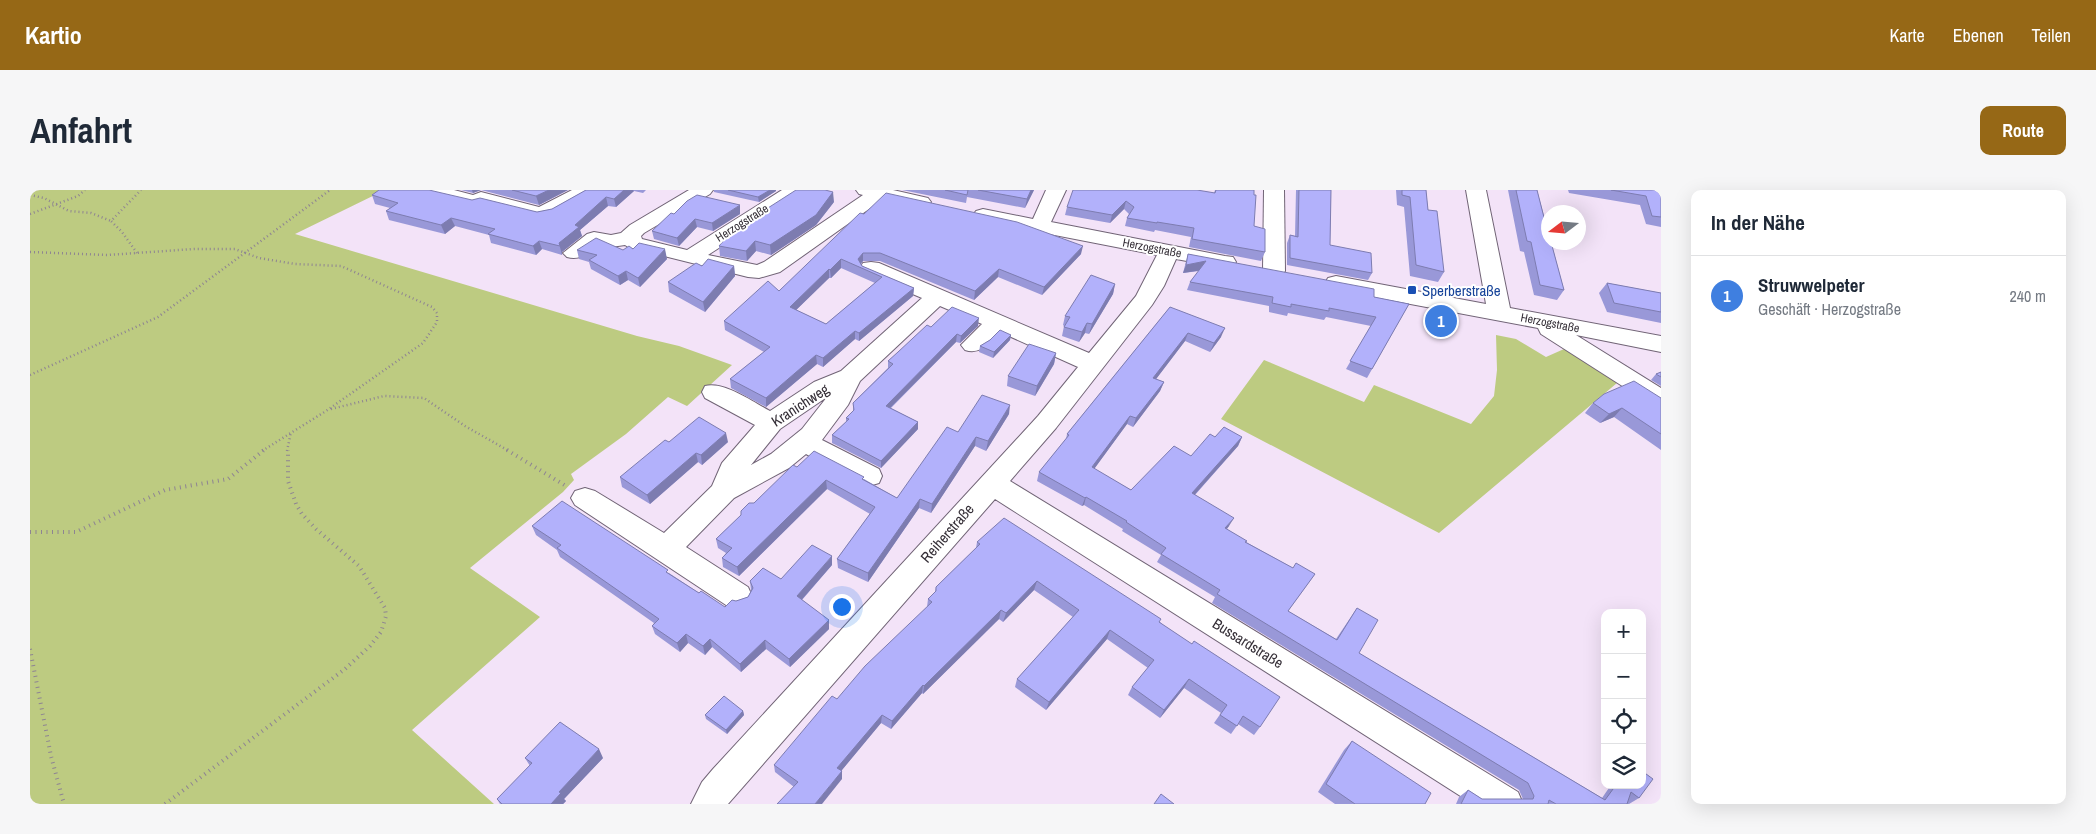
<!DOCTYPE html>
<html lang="de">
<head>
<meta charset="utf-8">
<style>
  :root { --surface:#fff; --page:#f6f6f7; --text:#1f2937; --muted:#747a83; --line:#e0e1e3; --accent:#966816 }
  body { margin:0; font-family:"Archivo Narrow",sans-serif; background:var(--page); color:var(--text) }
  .controls { position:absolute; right:15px; bottom:15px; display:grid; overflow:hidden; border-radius:10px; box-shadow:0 5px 20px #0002 }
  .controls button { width:45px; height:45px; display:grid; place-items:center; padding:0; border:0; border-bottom:1px solid var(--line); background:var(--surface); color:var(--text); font:25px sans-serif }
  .compass { position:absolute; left:1511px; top:15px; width:45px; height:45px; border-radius:50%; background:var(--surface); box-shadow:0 5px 20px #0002; rotate:254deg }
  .you { position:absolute; left:811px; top:416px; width:18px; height:18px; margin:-12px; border:4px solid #fff; border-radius:50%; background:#1a73e8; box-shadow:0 0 0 8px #1a73e833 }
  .badge { display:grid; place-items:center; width:32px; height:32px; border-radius:50%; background:var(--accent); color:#fff; font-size:16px; font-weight:700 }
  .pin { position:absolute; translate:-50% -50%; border:2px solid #fff; box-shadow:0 1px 5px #0006 }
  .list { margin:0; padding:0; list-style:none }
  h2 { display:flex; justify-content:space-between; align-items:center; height:65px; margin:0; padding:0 20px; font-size:21px }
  h2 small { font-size:16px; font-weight:400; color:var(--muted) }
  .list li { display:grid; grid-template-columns:32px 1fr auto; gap:15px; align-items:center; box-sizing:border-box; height:80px; padding:0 20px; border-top:1px solid var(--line) }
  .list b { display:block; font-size:19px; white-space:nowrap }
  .list p { margin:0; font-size:16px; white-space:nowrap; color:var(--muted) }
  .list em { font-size:16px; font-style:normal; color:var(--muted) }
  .icon { flex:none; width:28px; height:28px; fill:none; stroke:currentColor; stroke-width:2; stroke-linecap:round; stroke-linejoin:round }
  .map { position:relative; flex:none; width:1631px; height:614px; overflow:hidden; border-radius:10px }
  header { display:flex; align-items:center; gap:30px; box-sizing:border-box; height:70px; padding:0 25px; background:var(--accent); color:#fff }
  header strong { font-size:24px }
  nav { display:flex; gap:28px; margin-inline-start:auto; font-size:18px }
  .intro { display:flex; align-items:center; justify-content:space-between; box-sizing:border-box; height:120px; padding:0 30px }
  h1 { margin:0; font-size:35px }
  .button { padding:12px 22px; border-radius:10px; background:var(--accent); color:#fff; font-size:18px; font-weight:700 }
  main { display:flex; gap:30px; padding:0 30px }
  aside { flex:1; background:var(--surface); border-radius:10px; box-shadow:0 5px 20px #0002 }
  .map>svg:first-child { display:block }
</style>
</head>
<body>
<header>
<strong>Kartio</strong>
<nav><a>Karte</a><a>Ebenen</a><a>Teilen</a></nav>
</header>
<div class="intro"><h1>Anfahrt</h1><a class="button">Route</a></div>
<main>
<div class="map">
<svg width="1631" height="614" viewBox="0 0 1631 614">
  <rect width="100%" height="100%" fill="#f3e3f8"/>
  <!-- green -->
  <g fill="#bdcb81">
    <path d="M0,0H355L265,44L607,146L649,156L702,175L657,216L638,207L596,244L541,284L544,290L533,302L440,378L510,427L382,540L464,614H0Z"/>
    <path d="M1466,145L1486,149L1516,167L1534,159L1587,193L1409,343L1191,229L1234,170L1334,212L1344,195L1441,234L1464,206L1467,180Z"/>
  </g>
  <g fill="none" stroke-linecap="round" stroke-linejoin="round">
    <defs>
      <g id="minor">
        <path d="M390,0H424L443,5L451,2L509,17L542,0H566L563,4L523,26L509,29L453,15L445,17L393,4Z"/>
        <path d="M659,0H683L680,4L614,43L611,46L612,49L657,60L752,0H775L772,4L678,65L727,75L734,72L833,5L829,4L826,0H863L898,8L901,12L898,16L891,18L853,9L750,82L729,88L718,87L598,57L595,55L581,57L568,55C558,63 550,71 537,67L533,63L557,44L564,42L581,45L591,43L600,35Z"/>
        <path d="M1016,0H1036L1021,32L1195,66L1203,67L1206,72L1203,77L1195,78L1146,69L1134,96L1122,115L1026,238L980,291L1488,602L1493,614H1443L965,309L698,614H661L672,592L683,579L1008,226L1048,177L970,142C959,153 951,165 935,160L931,155L952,134L910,116L830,191L818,215L792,250L849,279L852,286L849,293L839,296L829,293L776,264L759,278L704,308L656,357L718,397L722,406L718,415L707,418L696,415L545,315L541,308L545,301L555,298L565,301L634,343L682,296L692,273L725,235L675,208L672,202L675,196C694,191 723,212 740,221L784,192L811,181L892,108L833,83L830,78L833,73L841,72L849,73L1059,163L1106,106L1127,65L953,31L946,29L943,25L946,21L953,19L1003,29ZM797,207L772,239L741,264L721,275L750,239Z"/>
        <path d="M1234,0H1254L1255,81L1252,86L1244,87L1236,86L1233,81Z"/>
        <path d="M1436,0H1456L1480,118L1631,146V162L1546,145L1631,198V218L1622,215L1511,144L1508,138L1306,100L1298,98L1295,93L1298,88L1306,86L1456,114Z"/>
      </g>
    </defs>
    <!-- minor casing -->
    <use href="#minor" stroke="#716476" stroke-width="2"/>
    <!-- path-far1 -->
    <g stroke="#8e8492" stroke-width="2.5" stroke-dasharray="1 3" stroke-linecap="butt">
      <path d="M0,5L14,8L39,21L61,23L81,31"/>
      <path d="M0,24L48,6L55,0"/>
      <path d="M0,62L77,65L164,59H205L229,68L265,74L311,76L402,117L407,123V132L393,153L296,221L232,261"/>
      <path d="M107,63L92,42L81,31L111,0"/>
      <path d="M0,185L128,127L300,0"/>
      <path d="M301,219L354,206L394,208L435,236L479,261"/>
      <path d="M257,261L261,242"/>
    </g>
    <!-- path -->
    <g stroke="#8e8492" stroke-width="4" stroke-dasharray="1 4.5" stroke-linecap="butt">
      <path d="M477,260L536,296"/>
      <path d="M0,342H46L135,300L198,289L234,260"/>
      <path d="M0,459L21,566L34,614"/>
      <path d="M135,614L315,479L340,456L351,442L356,426L355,418L329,376L286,339L272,324L266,314L258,291V260"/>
    </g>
    <!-- minor -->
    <use href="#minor" fill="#fff" fill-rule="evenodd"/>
  </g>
  <!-- wall -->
  <g fill="#9998d8" fill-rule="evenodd">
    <path d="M431,0H538L509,15L451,0L443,3Z"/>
    <path d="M556,0H616L613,3L604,1L586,17L578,16L550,40L552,46L532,62V65L512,59L506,65L461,53L459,45L425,36L415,44L359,30L356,21L360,18L345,14L342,5L442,10L507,22L522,19Z"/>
    <path d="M684,0H746V1L729,12L684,2Z"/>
    <path d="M872,0H1004L995,18L937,7L936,13Z"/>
    <path d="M1185,0H1224V36L1235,62L1231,71L1159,57L1161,47L1125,40L1124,42L1095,36L1097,28L1099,24L1094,19L1080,33L1035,25L1037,17L1184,3Z"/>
    <path d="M1266,0H1301L1300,55L1342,83L1338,90L1257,75V53L1260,45L1265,46Z"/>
    <path d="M1366,0H1396L1398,20L1414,82L1408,92L1380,86L1374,17L1367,15Z"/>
    <path d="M1478,0H1507L1534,100L1527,110L1504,105L1494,62L1490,61Z"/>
    <path d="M1538,0H1631V37L1616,34L1610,15L1539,3Z"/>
    <path d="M804,12L786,35L741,65L726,61L717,71L690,66L689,56Z"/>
    <path d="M644,24H710L683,41L667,37L649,56L624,49L622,41Z"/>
    <path d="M834,24L1051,64L1012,105L968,87L944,110L850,71H833L831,74L832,76L884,98L883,106L829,151L825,149L793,177L787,174L736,217L701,198L700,189L734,162L695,140L694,131L749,101ZM811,78L845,93L796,134L766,120L799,88H801Z"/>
    <path d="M603,59L637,69L610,97L598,90L590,95L561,79L559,72L549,69L547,60H593Z"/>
    <path d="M1158,64L1344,107L1379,114L1337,188L1316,179L1341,136L1296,127L1294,130L1258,123L1257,126L1239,122V116L1157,100L1160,92L1169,81L1153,83Z"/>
    <path d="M672,76H704L705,86L675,122L639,102L638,92Z"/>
    <path d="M1577,93L1631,103V133L1577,122L1569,103Z"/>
    <path d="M1085,94L1083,104L1059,144L1055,143L1049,152L1032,146L1034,136L1033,135L1035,126Z"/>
    <path d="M1140,117L1191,147L1180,162L1155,151L1126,189L1134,192L1130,201L1103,237L1097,234L1064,279L1101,300L1161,266L1185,247H1212L1208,256L1165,305L1199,336L1197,339L1216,352L1263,378L1285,384L1258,421L1306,449L1327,418L1329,463L1572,608L1581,595H1612L1609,608L1599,614H1426L1429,607L1438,600L1452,609H1493L1489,600L1182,413L1185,407L1127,372L1131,365L1092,341L1093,339L1054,315L1052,316L1007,291L1009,282L1036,249L1037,244Z"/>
    <path d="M948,136L930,153L926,152L861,218L888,232V239L851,278L802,253V245L816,232V228L823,221V213L858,178V171L901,137Z"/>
    <path d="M981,145L980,150L963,168L949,162L950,156L960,150Z"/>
    <path d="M1026,163L1024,174L1005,206L977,196L978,186Z"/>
    <path d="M1631,182V196L1621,190L1626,184Z"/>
    <path d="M1631,208V260L1584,227L1570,233L1555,223L1563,213Z"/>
    <path d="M979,224L956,261L945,256L901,323L889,318L838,392L808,378L807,369L840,324L797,299L709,386L693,377L692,368L696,363L688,358L686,349L724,313L767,277L834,289L867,308L928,242Z"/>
    <path d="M639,252H698L672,275L668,272L620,314L592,297L590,287Z"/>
    <path d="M502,336L639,383L669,403L695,417L706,411L718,407L721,400L720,391L751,389L802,375L772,410L799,439L760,477L736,459L711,482L682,457L675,465L658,453L650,462L625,444L622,436L624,433L530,367L527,360L506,345Z"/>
    <path d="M947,352L1130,432L1230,537L1224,545L1208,534L1201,544L1184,533L1191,523L1154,498L1130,528L1098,505L1102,497L1118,478L1077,449L1016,520L985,497L987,489L1043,427L1004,400L973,432L969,429L893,504L892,503L861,539L851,533L811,581L812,589L764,597L745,582L744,575L897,417L898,409L905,402L906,397L946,358Z"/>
    <path d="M713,521L714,525L697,544L676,529L675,525Z"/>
    <path d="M1322,551L1395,614H1305L1288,602L1314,560Z"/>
    <path d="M495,568H573L534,609L536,611L533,614H470L467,609L500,576Z"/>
  </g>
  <!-- shaded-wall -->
  <g fill="#7d7cb0">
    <path d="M442,0H451L443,3Z"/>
    <path d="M519,0H538L509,15L506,6Z"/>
    <path d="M594,0H603L604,1L586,17L584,9Z"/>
    <path d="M740,0H746V1L729,12L728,7Z"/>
    <path d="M1001,0H1004L995,18L997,9Z"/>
    <path d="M803,2L804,12L786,35L741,65L740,55Z"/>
    <path d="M576,7L578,16L550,40L552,46L532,62V65L529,53L545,35Z"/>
    <path d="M1096,11L1094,19L1080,33L1082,25Z"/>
    <path d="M710,15V24L683,41L682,33Z"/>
    <path d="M421,28L425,36L415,44L411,35Z"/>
    <path d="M665,29L667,37L649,56L647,48Z"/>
    <path d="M509,51L512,59L506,65L503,56Z"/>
    <path d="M725,51L726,61L717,71L716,61Z"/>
    <path d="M1053,56L1051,64L1012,105L1014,97Z"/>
    <path d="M635,59L637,69L610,97L608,88Z"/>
    <path d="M833,63V71L828,77V69Z"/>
    <path d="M811,69V78L801,88L800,80Z"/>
    <path d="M1176,71L1173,80L1153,83L1156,75Z"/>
    <path d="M704,76L705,86L675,122L673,112Z"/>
    <path d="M799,79V88L760,126V117Z"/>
    <path d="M969,79L968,87L944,110L945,101Z"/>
    <path d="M596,81L598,90L590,95L588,86Z"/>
    <path d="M1085,94L1083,104L1059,144L1062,134Z"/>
    <path d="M884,98L883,106L829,151V143Z"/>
    <path d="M949,128L948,136L930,153L931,146Z"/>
    <path d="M1057,133L1055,143L1049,152L1052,142Z"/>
    <path d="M1195,138L1191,147L1180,162L1184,153Z"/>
    <path d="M825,141V149L793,177V168Z"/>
    <path d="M1158,143L1155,151L1120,197L1123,188Z"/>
    <path d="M927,144L926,152L855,223L856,216Z"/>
    <path d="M981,145L980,150L963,168L964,162Z"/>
    <path d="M1026,163L1024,174L1005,206L1007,196Z"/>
    <path d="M786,165L787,174L736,217V208Z"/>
    <path d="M1134,192L1130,201L1103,237L1106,228Z"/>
    <path d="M980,215L979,224L956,261L958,251Z"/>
    <path d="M1592,218L1584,227L1570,233L1579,224Z"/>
    <path d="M1100,226L1097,234L1059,286L1062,277Z"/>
    <path d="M888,232V239L851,278V271Z"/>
    <path d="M696,243L698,252L672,275L671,265Z"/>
    <path d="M946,247L945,256L901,323L902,314Z"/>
    <path d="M1212,247L1208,256L1158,312L1162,303Z"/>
    <path d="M666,263L668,272L620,314L617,305Z"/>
    <path d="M796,290L797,299L709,386L707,377Z"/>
    <path d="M1056,307L1054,315L1052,316L1055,308Z"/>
    <path d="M890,309L889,318L838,392V383Z"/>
    <path d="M1204,328L1199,336L1190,347L1195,338Z"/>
    <path d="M802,366V375L767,415V406Z"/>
    <path d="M1007,391L1004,400L973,432L976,423Z"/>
    <path d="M971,420L969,429L893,504L894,496Z"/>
    <path d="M799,430V439L760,477L759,469Z"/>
    <path d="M1080,440L1077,449L1016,520L1019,512Z"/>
    <path d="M656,444L658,453L650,462L647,453Z"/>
    <path d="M680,449L682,457L675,465L673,456Z"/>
    <path d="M735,450L736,459L711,482L710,474Z"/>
    <path d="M1159,489L1154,498L1130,528L1134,520Z"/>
    <path d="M893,495L892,503L861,539L862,531Z"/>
    <path d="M713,521L714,525L697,544L696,540Z"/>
    <path d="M852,525L851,533L807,586V578Z"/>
    <path d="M569,559L573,568L534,609L536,611L533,614H521L529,602Z"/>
    <path d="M812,581V589L792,614H785Z"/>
  </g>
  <!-- building -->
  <g fill="#b2b1fb" stroke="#7d7cb0" fill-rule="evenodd">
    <path d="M349,0H399L442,10L450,8L507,22L522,19L556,0H594L584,9L576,7L545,35L549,37L529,53L530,56L509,51L503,56L458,44L465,39L421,28L411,35L356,21L368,13L342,5Z"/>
    <path d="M482,0H519L506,6Z"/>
    <path d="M698,0H740L728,7Z"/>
    <path d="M766,0H795L803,2L786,25L740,55L725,51L716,61L689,56L702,41Z"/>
    <path d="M915,0H938L937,5Z"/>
    <path d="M948,0H1001L997,9Z"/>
    <path d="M1043,0H1167L1185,3L1186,0H1224V5H1226L1224,36L1235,39V62L1162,49L1164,38L1127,32V33L1097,28L1104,17L1096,11L1082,25L1037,17Z"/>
    <path d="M1269,0H1301L1300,55L1341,63L1342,83L1260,68V45L1268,47Z"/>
    <path d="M1372,0H1396L1398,20L1407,21L1414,82L1386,75L1380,7L1372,5Z"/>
    <path d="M1486,0H1507L1518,43V52H1521L1534,100L1510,95L1501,52L1497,51Z"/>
    <path d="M1581,0H1631V27L1622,26L1616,6Z"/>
    <path d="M856,3L987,32L1053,56L1014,97L969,79L945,101L850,63H833L828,69L832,76L884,98L829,143L825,141L793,168L786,165L736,208L700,189L740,157L694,131L738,91L749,101L830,23L834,24ZM811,69L852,87L796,134L760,117L799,79L800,80Z"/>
    <path d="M667,5L710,15L682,33L665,29L647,48L622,41L641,23L644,24L657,11Z"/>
    <path d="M566,48L593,60L599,56L603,59L609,53L635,59L608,88L596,81L588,86L559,70L567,65L547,60Z"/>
    <path d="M1158,64L1344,99V107L1379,114L1342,179L1320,171L1346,127L1299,118V121L1261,114V117L1242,113L1243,107L1160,92L1176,71L1156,75Z"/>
    <path d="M678,69L704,76L673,112L638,92L666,73L672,76Z"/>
    <path d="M1061,85L1085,94L1062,134L1057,133L1052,142L1034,137L1040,127L1035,126Z"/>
    <path d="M1577,93L1631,103V122L1584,113Z"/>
    <path d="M922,117L949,128L931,146L927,144L856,216L888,232L851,271L802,245L819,229L816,228L824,220L823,213L863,174L858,171L868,162L897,135L901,137Z"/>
    <path d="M1140,117L1195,138L1184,153L1158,143L1123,188L1134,192L1106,228L1100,226L1062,277L1101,300L1144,256L1161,266L1180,244L1185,247L1194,237L1212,247L1162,303L1204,328L1195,338L1217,351L1215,352L1263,378L1266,373L1285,384L1258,421L1307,450L1327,418L1348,430L1329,463L1575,610L1586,595H1612V581L1623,589L1609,608L1601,602L1597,614H1526L1519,610L1518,614H1431L1438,600L1452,609H1503L1504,606L1498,593L1187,404L1190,400L1131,364L1136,358L1096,332L1097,331L1056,307L1055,308L1009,282L1039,245L1037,244Z"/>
    <path d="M970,140L981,145L964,162L950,156L960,150Z"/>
    <path d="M999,154L1026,163L1007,196L978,186Z"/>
    <path d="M1631,182V187L1626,184Z"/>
    <path d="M1604,191L1631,208V244L1592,218L1579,224L1563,213L1574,204Z"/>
    <path d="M952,205L980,215L958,251L946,247L902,314L890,309L838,383L807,369L845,317L796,290L707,377L692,368L702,358L686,349L711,325V321L719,313H724L763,275L767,277L784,261L834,287L832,289L867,308L917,237L928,242Z"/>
    <path d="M669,227L696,243L671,265L666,263L617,305L590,287L635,250L639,252Z"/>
    <path d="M532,311L638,380L636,382L669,403L671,401L695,417L702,410L706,411L718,407L723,398L720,391L733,378L751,389L782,355L802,366L767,406L799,430L759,469L735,450L710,474L680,449L673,456L656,444L647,453L622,436L629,429L527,358L531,355L502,336Z"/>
    <path d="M974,328L1131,429L1129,432L1162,454L1164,451L1250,507L1230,537L1213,526L1207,536L1190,525L1197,515L1159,489L1134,520L1102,497L1124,470L1080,440L1019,512L987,489L1049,420L1007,391L976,423L971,420L894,496L893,495L862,531L852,525L807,578L812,581L785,614H747L768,592L744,575L802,506L807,509L835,476L902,412L898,409L906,401V397L950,354L947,352Z"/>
    <path d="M694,506L713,521L696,540L675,525Z"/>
    <path d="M530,532L569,559L529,602L531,603L521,614H472L467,609L502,573L495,568Z"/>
    <path d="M1322,551L1401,603L1395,614H1325L1296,594Z"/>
    <path d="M1131,604L1144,614H1124Z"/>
  </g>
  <!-- markers -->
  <rect fill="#1a4fb4" stroke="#fff" stroke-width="2" x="1377" y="95" width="10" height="10" rx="2.5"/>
  <g text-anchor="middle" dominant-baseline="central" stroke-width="4" stroke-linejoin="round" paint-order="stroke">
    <!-- far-street labels -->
    <g font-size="12" fill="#352f37" stroke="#fff">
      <text transform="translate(712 33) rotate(-32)">Herzogstraße</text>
      <text transform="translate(1122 58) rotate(11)">Herzogstraße</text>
      <text transform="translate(1520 133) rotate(11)">Herzogstraße</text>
    </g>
    <!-- transit labels -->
    <g font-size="15" fill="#164399" stroke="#fff" text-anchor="start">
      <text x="1392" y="100">Sperberstraße</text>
    </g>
    <!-- street labels -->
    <g font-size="15" fill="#352f37" stroke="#fff">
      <text transform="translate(770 215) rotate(-33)">Kranichweg</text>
      <text transform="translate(917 343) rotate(-49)">Reiherstraße</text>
      <text transform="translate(1218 453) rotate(32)">Bussardstraße</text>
    </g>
  </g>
</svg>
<div class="controls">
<button>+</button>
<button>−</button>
<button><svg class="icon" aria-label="locate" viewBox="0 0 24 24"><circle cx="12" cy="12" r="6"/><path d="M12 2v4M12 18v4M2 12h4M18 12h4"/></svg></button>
<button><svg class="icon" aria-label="layers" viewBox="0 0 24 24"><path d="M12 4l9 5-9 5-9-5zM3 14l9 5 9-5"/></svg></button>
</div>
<svg class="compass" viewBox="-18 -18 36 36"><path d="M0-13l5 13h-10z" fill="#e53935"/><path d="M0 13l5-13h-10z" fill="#747a83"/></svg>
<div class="you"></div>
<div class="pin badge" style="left:1411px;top:131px;background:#3f7fe0">1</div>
</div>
<aside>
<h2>In der Nähe<small></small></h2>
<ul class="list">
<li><span class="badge" style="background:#3f7fe0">1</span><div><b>Struwwelpeter</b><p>Geschäft · Herzogstraße</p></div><em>240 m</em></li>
</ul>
</aside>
</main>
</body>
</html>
